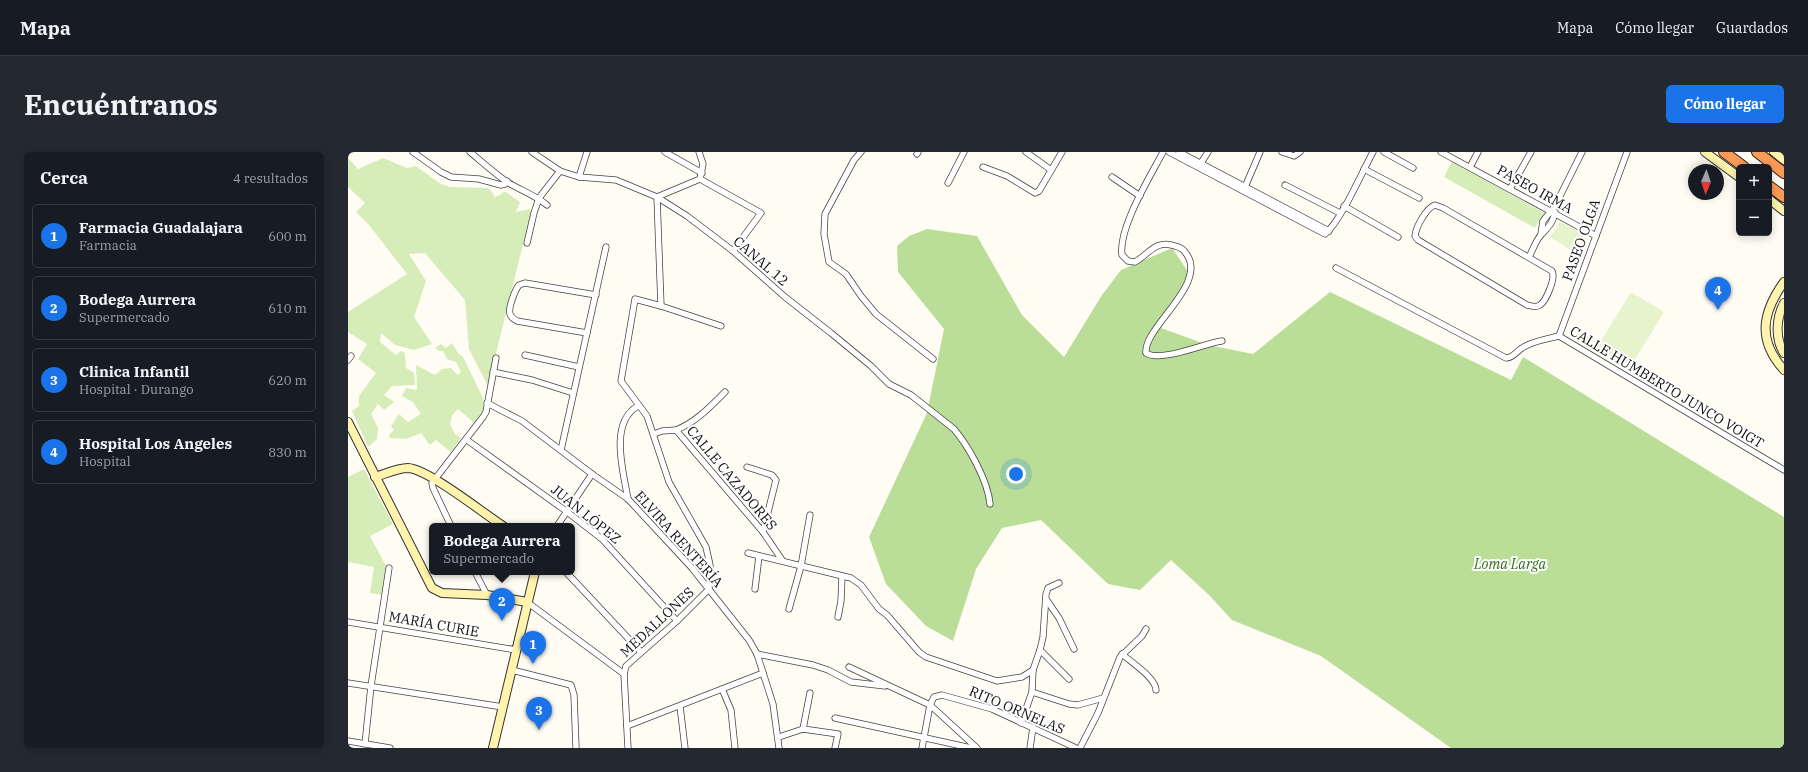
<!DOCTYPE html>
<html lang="es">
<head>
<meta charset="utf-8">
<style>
  :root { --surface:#171b24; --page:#242831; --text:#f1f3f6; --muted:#9ea1a6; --line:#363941; --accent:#1a73e8 }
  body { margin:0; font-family:"IBM Plex Serif",serif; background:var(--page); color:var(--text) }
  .controls { position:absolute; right:12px; top:12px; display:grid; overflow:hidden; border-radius:6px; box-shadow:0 2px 10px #0003 }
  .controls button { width:36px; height:36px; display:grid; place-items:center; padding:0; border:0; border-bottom:1px solid var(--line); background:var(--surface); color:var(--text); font:20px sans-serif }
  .compass { position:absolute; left:1340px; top:12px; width:36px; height:36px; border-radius:50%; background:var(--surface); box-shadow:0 2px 10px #0003; rotate:182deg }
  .you { position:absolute; left:668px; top:322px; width:14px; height:14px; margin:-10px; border:3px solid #fff; border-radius:50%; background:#1a73e8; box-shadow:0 0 0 6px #1a73e833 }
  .badge { display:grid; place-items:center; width:26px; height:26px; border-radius:50%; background:var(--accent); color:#fff; font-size:13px; font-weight:700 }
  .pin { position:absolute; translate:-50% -33px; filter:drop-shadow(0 1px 2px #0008) }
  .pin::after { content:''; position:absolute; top:21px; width:14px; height:12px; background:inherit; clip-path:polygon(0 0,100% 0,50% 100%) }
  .popup { position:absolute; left:81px; top:371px; width:146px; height:52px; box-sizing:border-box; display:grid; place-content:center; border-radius:6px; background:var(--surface); filter:drop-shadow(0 1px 3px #0005); font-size:13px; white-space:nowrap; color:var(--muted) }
  .popup b { font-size:15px; color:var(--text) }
  .popup::after { content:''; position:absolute; left:50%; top:100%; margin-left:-8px; border:8px solid transparent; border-top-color:var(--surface) }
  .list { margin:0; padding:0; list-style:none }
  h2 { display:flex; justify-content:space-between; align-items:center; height:52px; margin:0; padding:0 16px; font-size:17px }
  h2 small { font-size:13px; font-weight:400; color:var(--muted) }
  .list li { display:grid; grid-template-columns:26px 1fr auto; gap:12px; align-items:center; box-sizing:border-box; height:64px; margin:0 8px 8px; padding:0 8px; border:1px solid var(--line); border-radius:6px }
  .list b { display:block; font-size:15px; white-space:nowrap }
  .list p { margin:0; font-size:13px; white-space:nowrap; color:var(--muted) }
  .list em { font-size:13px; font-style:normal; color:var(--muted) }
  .map { position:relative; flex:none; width:1436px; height:596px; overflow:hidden; border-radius:6px }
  header { display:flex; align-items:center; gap:24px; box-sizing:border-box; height:56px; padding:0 20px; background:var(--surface); border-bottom:1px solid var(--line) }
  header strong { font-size:19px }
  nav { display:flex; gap:22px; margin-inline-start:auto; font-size:14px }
  .intro { display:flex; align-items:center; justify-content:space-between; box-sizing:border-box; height:96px; padding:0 24px }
  h1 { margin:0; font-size:28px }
  .button { padding:10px 18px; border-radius:6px; background:var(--accent); color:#fff; font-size:14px; font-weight:700 }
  main { display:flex; gap:24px; padding:0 24px }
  aside { flex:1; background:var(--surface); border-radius:6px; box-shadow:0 2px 10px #0003 }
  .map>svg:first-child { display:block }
</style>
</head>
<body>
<header>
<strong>Mapa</strong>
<nav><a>Mapa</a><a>Cómo llegar</a><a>Guardados</a></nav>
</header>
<div class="intro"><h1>Encuéntranos</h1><a class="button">Cómo llegar</a></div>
<main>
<aside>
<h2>Cerca<small>4 resultados</small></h2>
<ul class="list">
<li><span class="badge">1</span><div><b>Farmacia Guadalajara</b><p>Farmacia</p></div><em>600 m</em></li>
<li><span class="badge">2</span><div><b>Bodega Aurrera</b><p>Supermercado</p></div><em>610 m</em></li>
<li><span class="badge">3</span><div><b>Clinica Infantil</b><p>Hospital · Durango</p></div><em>620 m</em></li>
<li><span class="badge">4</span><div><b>Hospital Los Angeles</b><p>Hospital</p></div><em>830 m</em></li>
</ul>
</aside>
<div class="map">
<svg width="1436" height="596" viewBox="0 0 1436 596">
  <rect width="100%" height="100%" fill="#fffcf3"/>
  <!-- green -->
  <g fill="#d6edba">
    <path d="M0,6L10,17L35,6L59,16L68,14L93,32L102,35L140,36L145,41L146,45L152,43L155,40H158L172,50L168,60L182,57L183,60L140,234L121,197L117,148L77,101L61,102L78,129L66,165L84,192L66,198L47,193L33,181L32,190L48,203L53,199L57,201L58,216L66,221L67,233L44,234L36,243L46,250L36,258L30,252L23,262L30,276L29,287L20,295L4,259L11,254V244L28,221L10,207L19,192L0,180V160L59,122L21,73L8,60L17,51L0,35Z"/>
    <path d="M1104,9L1196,61L1187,76L1096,25Z"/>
    <path d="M104,191L110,201L115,205L135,246V258L126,271L110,257L104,263L102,272L107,282L113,286L103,300L88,288L82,293L73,281L58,287L42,286L41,283L46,278L43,274L51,262L60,270L73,262L65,250L54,244L58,236L69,238L68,213L87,223L94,217L103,216L110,223L113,220L108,210L99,207L95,199H91L87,196L93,192L98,196Z"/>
    <path d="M16,317L45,372L22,384L39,416L35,443L22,441L26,415L0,410V325Z"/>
  </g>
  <!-- forest -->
  <path fill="#bade98" d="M579,77L629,84L674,163L716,205L754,143L773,118L824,96L841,121L813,176L860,193L905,202L982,140L1163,228L1175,205L1436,365V596H1103L973,504L884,468L861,443L823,408L792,438L760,432L693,368L654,376L628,417L605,489L578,474L538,432L521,385L579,261L596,177L550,120L549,94L561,84Z"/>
  <!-- pitch -->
  <g fill="#e7f3cc">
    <path d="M1212,70L1237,82L1226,100L1202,85Z"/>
    <path d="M1283,140L1316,160L1283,214L1250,194Z"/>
  </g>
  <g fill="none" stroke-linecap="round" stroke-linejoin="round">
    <defs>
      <g id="street">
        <path d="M65,0L93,20L103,25L131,27L153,33L157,32L159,29"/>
        <path d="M122,0C134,10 146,21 159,30C172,38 187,43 199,53"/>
        <path d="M184,0L212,19"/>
        <path d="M317,0L354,21"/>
        <path d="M513,0L506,8L477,62L476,82L481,110L498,122L513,144L528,162L585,207"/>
        <path d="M678,0L703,18"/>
        <path d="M815,0C802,25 770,76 774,103L780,109L787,110C801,102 808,87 827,94C831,95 835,97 837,100C863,131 795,175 798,201C812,211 857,191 874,189"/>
        <path d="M821,0L977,82C993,69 1014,20 1025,0"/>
        <path d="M831,0L981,79"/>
        <path d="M934,0L946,4L952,0"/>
        <path d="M1036,0L1065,16"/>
        <path d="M1093,0L1248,84"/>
        <path d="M569,2L570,0"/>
        <path d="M853,11L860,0"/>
        <path d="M635,15L659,24L687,41L691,39L714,0"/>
        <path d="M1122,15L1130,0"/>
        <path d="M1016,17L1071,46"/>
        <path d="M231,25L239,0"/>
        <path d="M764,25L792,44"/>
        <path d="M352,27L413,61L385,99"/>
        <path d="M600,31L616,0"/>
        <path d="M937,33L992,61"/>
        <path d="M897,35L912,0"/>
        <path d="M1162,37L1183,0"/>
        <path d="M1087,53L1095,56L1204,119C1208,126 1198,149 1192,153C1188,156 1183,154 1179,153L1070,88L1067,84C1068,75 1078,56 1087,53Z"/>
        <path d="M996,54L1050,85"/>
        <path d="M1193,82L1195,69L1207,54L1234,0"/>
        <path d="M179,91L186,61L191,46L212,19L231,25L268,28L309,45L339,64L385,99L437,145L483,181L523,214L541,232L563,243L606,277C621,295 640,329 642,352"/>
        <path d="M1181,105C1185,98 1188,87 1194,82C1201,74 1205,71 1207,60"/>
        <path d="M988,116L1158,206C1165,206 1168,200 1174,196C1184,189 1199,187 1211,184"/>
        <path d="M313,154L309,45L352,27L355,12L351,0"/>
        <path d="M239,181L169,169C166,167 163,166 162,162C160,156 167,138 171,133L177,131L248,143"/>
        <path d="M1211,184L1436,318"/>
        <path d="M1211,184L1279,0"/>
        <path d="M177,203L231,215"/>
        <path d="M0,208L3,204"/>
        <path d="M145,220L184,228L225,241"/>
        <path d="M139,251L174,269L244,322L280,347L344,416L401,488L409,502L425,552L431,596"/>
        <path d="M328,278C348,270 362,255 377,240"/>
        <path d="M306,282L314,279L328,278L415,380L434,408"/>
        <path d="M119,288L218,359L254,387L329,469"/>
        <path d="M213,298L258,95"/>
        <path d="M399,315L424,323L428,328L415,380"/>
        <path d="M280,347C275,319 261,270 290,254"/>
        <path d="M103,374L85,336L84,331L135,265L138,260L148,206"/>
        <path d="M209,374L244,322"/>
        <path d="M400,401L503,426L513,433L531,457L539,463L571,500L578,505L649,529L674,525L685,518"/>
        <path d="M127,420L139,443"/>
        <path d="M218,420L293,500"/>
        <path d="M407,437L411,404"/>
        <path d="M698,447L711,466L726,497"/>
        <path d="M179,450L276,522"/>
        <path d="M441,457L453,414L462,363"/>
        <path d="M490,465L493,449L494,424"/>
        <path d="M0,470L168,498"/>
        <path d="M692,498L721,527"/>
        <path d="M409,502L465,513L480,518L503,530L537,534"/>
        <path d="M774,502C783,510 808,526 808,538"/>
        <path d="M501,515L582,553L629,596"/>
        <path d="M164,518L223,533L226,543L228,596"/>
        <path d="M0,531L155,555"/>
        <path d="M374,537L383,558L387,596"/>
        <path d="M684,540L721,552L730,553L755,546"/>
        <path d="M332,554L337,596"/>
        <path d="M487,566L623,596"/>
        <path d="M673,571L684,540L685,518L692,498L695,485L698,442L700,436L711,431"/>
        <path d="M279,574L415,521"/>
        <path d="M455,577L462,541"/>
        <path d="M431,585L455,577L490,582L487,596"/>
        <path d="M0,589L42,596"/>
        <path d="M17,592L23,534L41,416"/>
        <path d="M280,596L276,522L278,514L329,469L361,437L362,413L358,395L321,330L299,264L273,229L287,147L313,154L373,174"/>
        <path d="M574,596L582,553L586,545L594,543L644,557L728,596"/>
        <path d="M682,596L685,575"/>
        <path d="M732,596L750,561L772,505L794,484L798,477"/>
      </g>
      <g id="secondary">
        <path d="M1357,0L1391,25"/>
        <path d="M1426,0L1436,8"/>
        <path d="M1421,47L1436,59"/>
        <path d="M1436,130C1414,161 1409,188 1436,218"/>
        <path d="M1436,151C1428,166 1427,187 1436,201"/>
        <path d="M0,270L84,436L94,441L139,443L179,450"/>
        <path d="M27,325C37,322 49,316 60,316C80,317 135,361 155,374"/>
        <path d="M145,596L187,420"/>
      </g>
      <g id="highway">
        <path d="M1376,0L1396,15"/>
        <path d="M1409,0L1436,21"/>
        <path d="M1421,34L1436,45"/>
      </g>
    </defs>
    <!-- street casing -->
    <use href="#street" stroke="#434343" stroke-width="7"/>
    <!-- secondary casing -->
    <use href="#secondary" stroke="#323232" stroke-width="10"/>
    <!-- highway casing -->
    <use href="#highway" stroke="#212121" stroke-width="12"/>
    <!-- street -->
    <use href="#street" stroke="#fff" stroke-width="5.5"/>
    <!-- secondary -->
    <use href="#secondary" stroke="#fff3ae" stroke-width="8"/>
    <!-- highway -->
    <use href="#highway" stroke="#fc9b55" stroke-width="10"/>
  </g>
  <g text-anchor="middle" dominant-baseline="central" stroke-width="4" stroke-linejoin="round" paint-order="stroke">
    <!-- street labels -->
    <g font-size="14" fill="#101010" stroke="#fff">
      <text transform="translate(1187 37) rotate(29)">PASEO IRMA</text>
      <text transform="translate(1233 88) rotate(-70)">PASEO OLGA</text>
      <text transform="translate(413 109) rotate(41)">CANAL 12</text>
      <text transform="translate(1319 235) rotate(31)">CALLE HUMBERTO JUNCO VOIGT</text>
      <text transform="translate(384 326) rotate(50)">CALLE CAZADORES</text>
      <text transform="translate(238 362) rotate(39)">JUAN LÓPEZ</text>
      <text transform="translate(331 387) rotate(48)">ELVIRA RENTERÍA</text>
      <text transform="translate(309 470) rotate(-43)">MEDALLONES</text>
      <text transform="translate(86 472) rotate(10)">MARÍA CURIE</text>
      <text transform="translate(669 558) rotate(23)">RITO ORNELAS</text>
    </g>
    <!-- park labels -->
    <g font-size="14" font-style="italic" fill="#2f6d1b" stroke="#fff">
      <text x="1162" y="412">Loma Larga</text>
    </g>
  </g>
</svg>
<div class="controls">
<button>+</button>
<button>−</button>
</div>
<svg class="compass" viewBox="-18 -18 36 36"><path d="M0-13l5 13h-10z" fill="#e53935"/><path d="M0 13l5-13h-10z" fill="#9ea1a6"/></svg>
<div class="you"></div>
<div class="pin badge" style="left:185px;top:512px">1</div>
<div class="pin badge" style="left:154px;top:469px">2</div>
<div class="popup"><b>Bodega Aurrera</b>Supermercado</div>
<div class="pin badge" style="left:191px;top:578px">3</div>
<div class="pin badge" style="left:1370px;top:158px">4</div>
</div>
</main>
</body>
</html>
